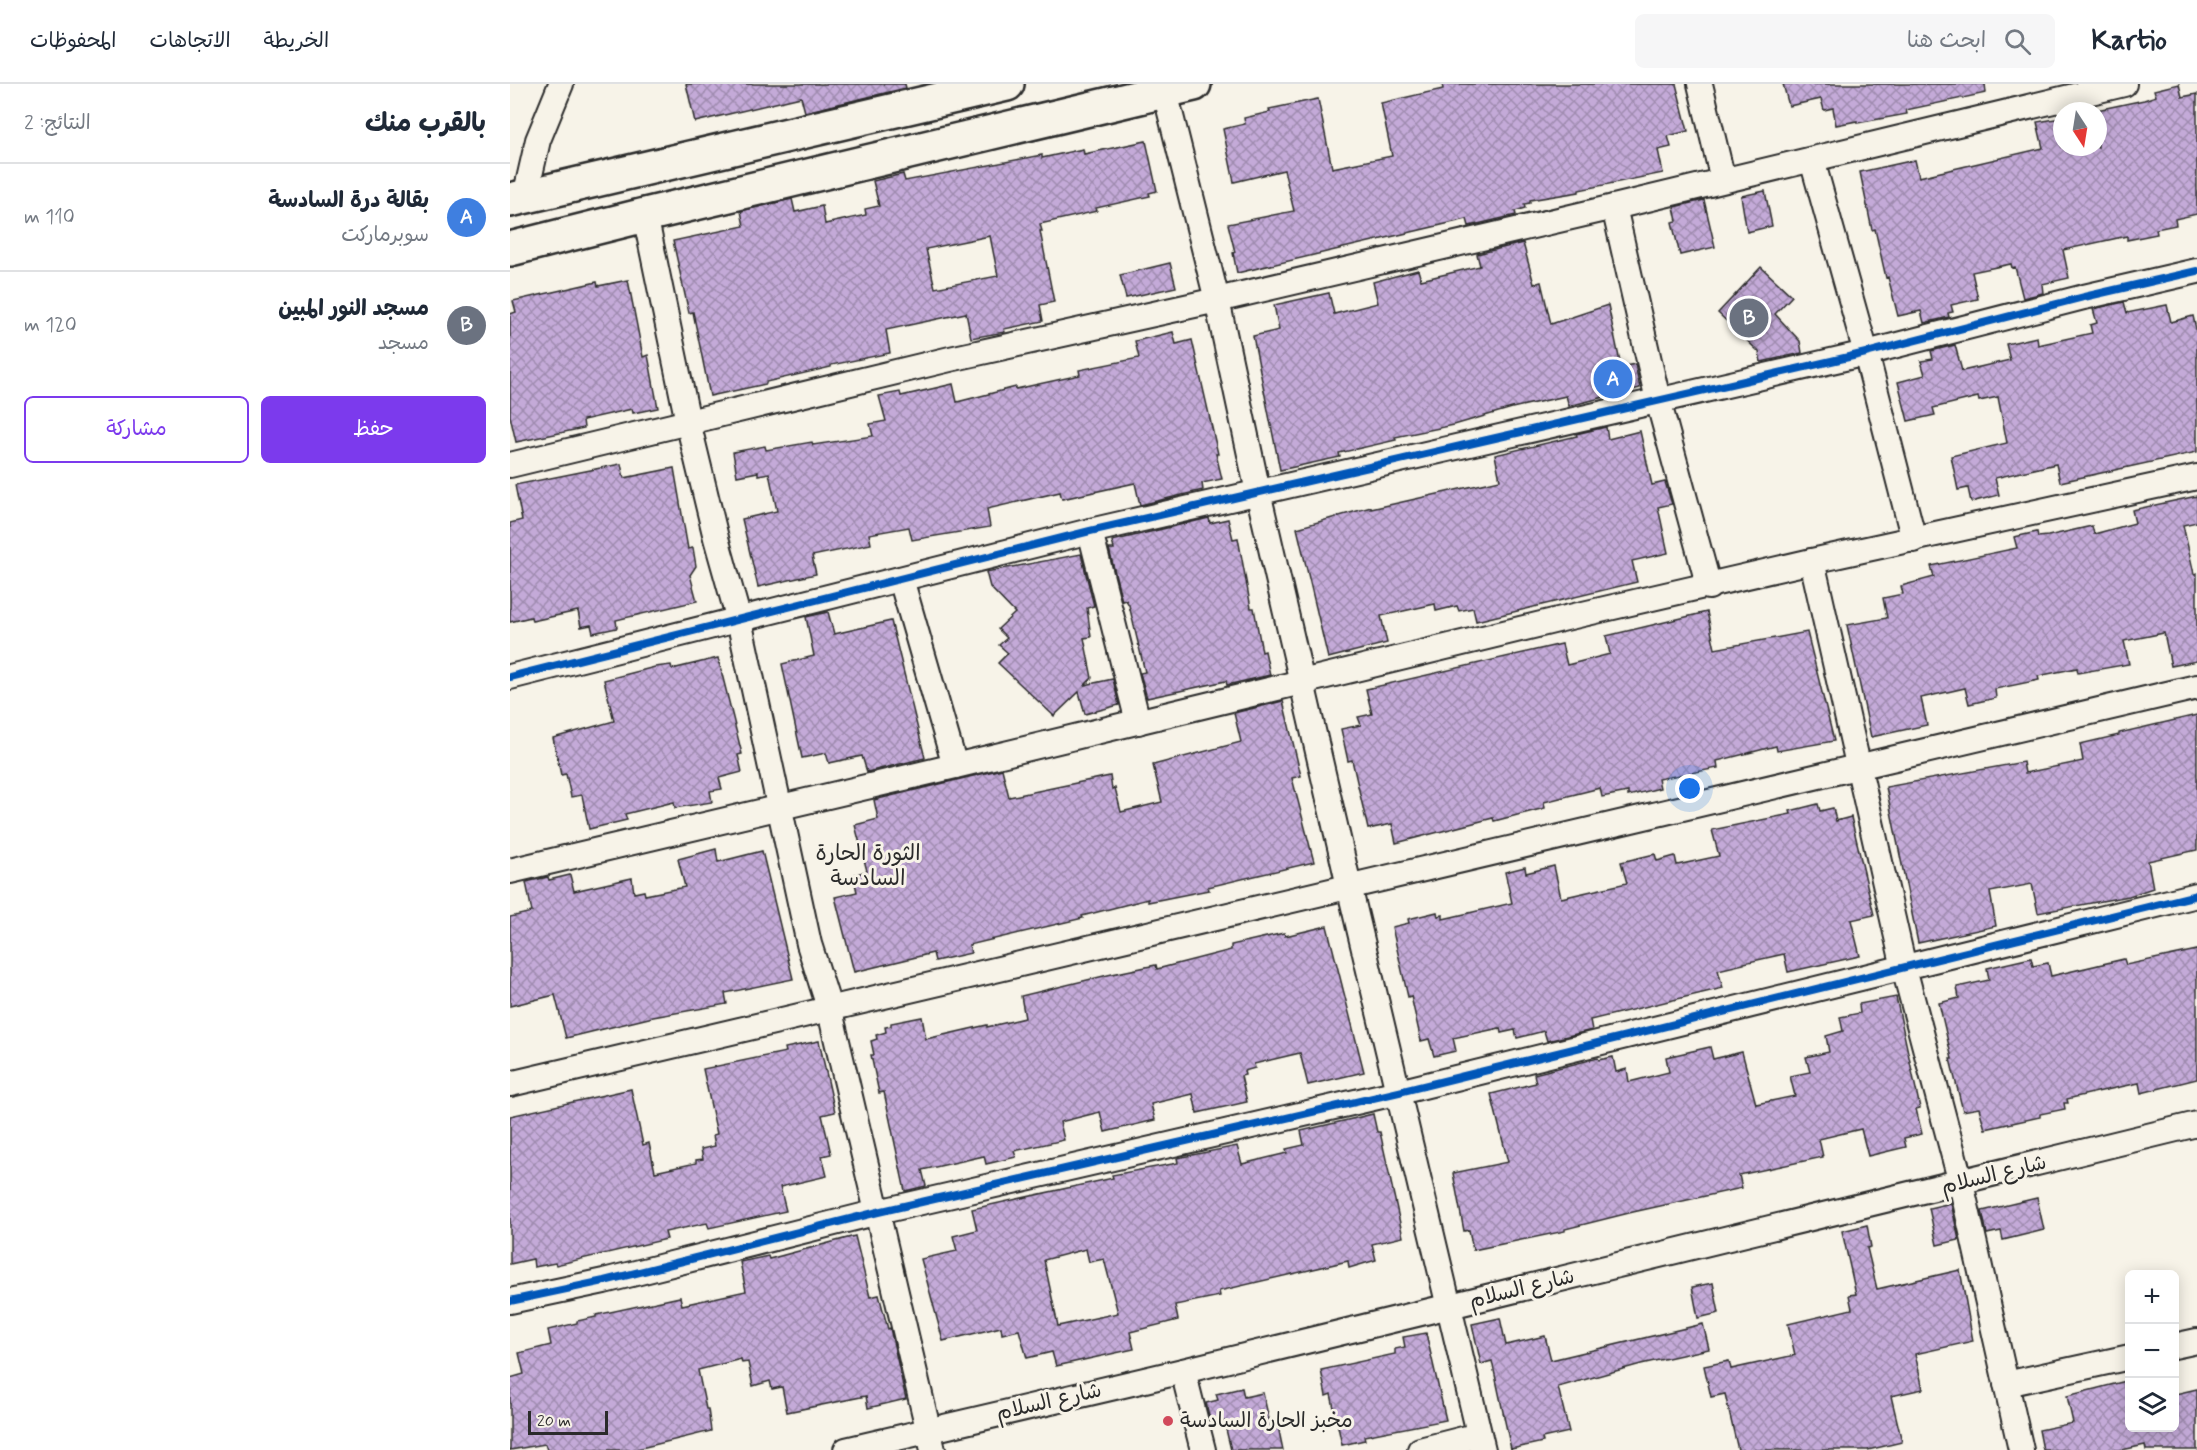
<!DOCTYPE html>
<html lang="ar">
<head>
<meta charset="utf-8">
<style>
  :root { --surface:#fff; --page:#f6f6f7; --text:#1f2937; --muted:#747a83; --line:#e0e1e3; --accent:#7c3aed }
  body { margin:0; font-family:Mynerve,"Playpen Sans Arabic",sans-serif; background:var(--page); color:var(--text); direction:rtl }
  .controls { position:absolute; right:18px; bottom:18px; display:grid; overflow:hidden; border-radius:9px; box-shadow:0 3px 15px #0003 }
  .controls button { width:54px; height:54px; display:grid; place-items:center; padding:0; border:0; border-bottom:2px solid var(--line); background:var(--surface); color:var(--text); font:30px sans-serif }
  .compass { position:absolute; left:1543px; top:18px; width:54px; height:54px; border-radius:50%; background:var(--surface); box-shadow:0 3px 15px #0003; rotate:168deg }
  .scale { position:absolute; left:18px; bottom:15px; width:80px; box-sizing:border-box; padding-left:6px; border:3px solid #2b2b2b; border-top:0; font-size:16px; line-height:21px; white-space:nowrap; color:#2b2b2b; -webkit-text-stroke:4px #f7f3e8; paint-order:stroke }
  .you { position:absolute; left:1180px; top:705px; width:21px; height:21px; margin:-15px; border:4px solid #fff; border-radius:50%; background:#1a73e8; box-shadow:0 0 0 9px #1a73e833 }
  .badge { display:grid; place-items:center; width:39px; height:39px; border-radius:50%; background:var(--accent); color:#fff; font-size:20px; font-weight:700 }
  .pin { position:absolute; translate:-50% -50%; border:3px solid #fff; box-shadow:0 2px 6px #0006 }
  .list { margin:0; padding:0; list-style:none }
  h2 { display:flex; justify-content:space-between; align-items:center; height:78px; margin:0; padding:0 24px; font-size:26px }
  h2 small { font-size:20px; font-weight:400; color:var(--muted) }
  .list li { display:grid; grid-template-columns:39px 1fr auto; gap:18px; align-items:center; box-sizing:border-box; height:108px; padding:0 24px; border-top:2px solid var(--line) }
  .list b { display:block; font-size:22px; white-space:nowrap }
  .list p { margin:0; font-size:20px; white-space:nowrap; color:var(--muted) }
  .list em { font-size:20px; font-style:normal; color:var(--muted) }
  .actions { display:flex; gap:12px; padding:18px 24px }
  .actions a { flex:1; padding:14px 0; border:2px solid var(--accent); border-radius:9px; text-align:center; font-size:21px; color:var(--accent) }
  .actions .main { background:var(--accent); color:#fff }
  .icon { flex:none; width:33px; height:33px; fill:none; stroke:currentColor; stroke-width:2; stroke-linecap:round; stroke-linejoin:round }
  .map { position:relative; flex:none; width:1687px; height:1366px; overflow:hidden; direction:ltr }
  header { display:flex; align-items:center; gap:36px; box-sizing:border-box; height:84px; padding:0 30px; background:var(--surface); border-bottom:2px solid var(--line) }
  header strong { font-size:28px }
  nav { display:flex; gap:33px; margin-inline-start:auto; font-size:21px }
  .search { width:420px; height:54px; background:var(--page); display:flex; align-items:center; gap:15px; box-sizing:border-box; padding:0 21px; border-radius:9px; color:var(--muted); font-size:22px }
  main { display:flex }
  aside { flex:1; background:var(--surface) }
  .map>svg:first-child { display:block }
</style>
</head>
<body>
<header>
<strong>Kartio</strong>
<div class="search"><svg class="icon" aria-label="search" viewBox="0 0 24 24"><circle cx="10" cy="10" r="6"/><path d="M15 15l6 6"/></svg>ابحث هنا</div>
<nav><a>الخريطة</a><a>الاتجاهات</a><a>المحفوظات</a></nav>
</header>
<main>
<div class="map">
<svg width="1687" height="1366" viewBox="0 0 1687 1366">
  <defs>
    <pattern id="building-cross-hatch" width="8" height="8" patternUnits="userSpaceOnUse" patternTransform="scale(1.5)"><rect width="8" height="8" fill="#c4aad8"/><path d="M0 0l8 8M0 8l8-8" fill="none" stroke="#9f8baf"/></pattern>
  </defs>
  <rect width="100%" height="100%" fill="#f7f3e8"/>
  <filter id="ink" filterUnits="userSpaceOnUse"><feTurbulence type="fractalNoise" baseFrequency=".0167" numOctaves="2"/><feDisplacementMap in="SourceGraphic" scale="12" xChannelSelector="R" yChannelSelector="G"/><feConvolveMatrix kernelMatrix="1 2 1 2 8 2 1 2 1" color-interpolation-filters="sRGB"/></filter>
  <g filter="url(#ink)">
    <!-- building -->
    <g fill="url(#building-cross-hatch)" stroke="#2b2b2b" stroke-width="1.5" fill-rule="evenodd">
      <path d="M176,0H395L396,4L295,28L291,13L185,38Z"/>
      <path d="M932,0H1166L1178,47L1158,52L1161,63L1148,66L1153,89L1069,106V108L1020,116V119L1014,120L1015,124L1005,127L1006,131L959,142L957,135L727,189L723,169L725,168L718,140L784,127L774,86L724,98L713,45L735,40L734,34L760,28L759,25L808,15L822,84L882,72L871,19L933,5Z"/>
      <path d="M1273,0H1475L1476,9L1396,26L1397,30L1347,39V37L1326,41L1323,24L1314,26L1311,15L1279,22Z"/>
      <path d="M1669,0L1672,13L1687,10V130L1665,135L1666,141L1646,145L1647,150L1617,156V152L1553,166L1559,194L1532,200L1533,209L1513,214L1505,183L1502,184L1501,180L1462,188L1468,215L1441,221L1443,228L1438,229L1439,233L1414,239L1411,227L1388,232L1378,193L1376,194L1365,145L1362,146L1350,88L1405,76L1409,93L1533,64L1527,38L1552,34V63H1588V27H1582L1634,16L1646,12L1644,6Z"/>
      <path d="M636,57L647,107L639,109L640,112L586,124L587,127L530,140L532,147H530L544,218L530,221L533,237L494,245L495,248L461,254L456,229L376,246L380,269L321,281V283L256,298V300L200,312L183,228L179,229L163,157L234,142L231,127L282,115L285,128L312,122L315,140L356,131L355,125L369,122L363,97L393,90L395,97L532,71V74L573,65L574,70ZM480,152L488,192L425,204L416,165Z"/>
      <path d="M1255,107L1262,142L1237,148L1231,112Z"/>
      <path d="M1194,116L1205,163L1170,171L1162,138L1167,137L1164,123Z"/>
      <path d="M1013,159L1024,200L1031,198L1041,240L1098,221L1111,283L1125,280L1130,304L1059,322L1056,312L1002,324L944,341L885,353L886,356L829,369L830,373L770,386L743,252L769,246L764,221L819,209L824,230L868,219L863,198L908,186L911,196L970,182L967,170Z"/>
      <path d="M660,179L666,203L616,214L610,191Z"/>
      <path d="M1251,183L1282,212L1265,230L1290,257L1292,269L1251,278L1249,268L1208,229Z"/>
      <path d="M118,196L133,273L138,271L148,324L123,329L122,325L73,336L74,344L6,358L0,332V230L6,228L3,217L87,198L88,202Z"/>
      <path d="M1614,218L1617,229L1657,221L1661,238L1683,232L1687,249V368L1550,398L1546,380L1485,394L1489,411L1461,418L1458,404L1448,406L1441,372L1497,359L1488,313L1469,317L1468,313L1423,324L1425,331L1398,337L1388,298L1415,291L1411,277L1423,275L1421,267L1445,261L1452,287L1500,276L1496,260L1527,253L1528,261L1582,249L1580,241L1587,239L1583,225Z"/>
      <path d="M663,248L666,260L682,256L708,370H706L712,395L692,399L693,406L630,421L625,399L552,415L550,408L477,425L480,443L402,456L399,443L359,450L361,460L302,472L306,490L248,503L232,435L267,427L259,389L248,391V388L227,392L223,368L255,362L256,366L302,358L303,361L363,352L360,340L376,337L369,312L390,308L391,312L443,300L447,318L506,303V305L570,291L569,286L629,274L625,257Z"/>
      <path d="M1096,343L1098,355L1130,347L1142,401L1155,398L1162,420L1148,423L1158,469L1122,477L1127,498L966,537L963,524L949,527L947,522L926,527L925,520L871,532L877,559L818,574L787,444L861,423V425L990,396L985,371L1067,352L1066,350Z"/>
      <path d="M111,380L114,394L164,384L178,465L183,464L186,482L180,491L187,517L106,536L107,544L83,549L81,541L71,543L68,527L22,537L21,533L0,538V439L12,436L5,401Z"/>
      <path d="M1687,412V438L1673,441L1684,490L1687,489V577L1661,582L1654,549L1614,557L1619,580L1568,589L1567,584L1528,592L1529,596L1485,605L1486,614L1459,620L1455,604L1411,614L1417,641L1361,653L1337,541L1377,534L1373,514L1393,510L1391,502L1424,493L1421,482L1507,464L1504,453L1527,448L1528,453L1538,452L1582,442L1584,450L1625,439L1622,426Z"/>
      <path d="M699,434L700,439L718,435L723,455L728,454L741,524H744L752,568L755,567L760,591L717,601L716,597L637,614L630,589L635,588L619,521L616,516L612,517L599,465H604L602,457Z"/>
      <path d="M571,470L584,522L577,524L581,553L574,554L582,594L575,601L603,595L609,621L575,630L569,608L544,632L488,579L498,569L489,561L497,554L488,545L505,529L480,503L476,488Z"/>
      <path d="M318,528L324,550L381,537L415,674L357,688L352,672L319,679L316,669L292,674L272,580L304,572L296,533Z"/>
      <path d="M1197,528L1205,565L1297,548L1324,657L1267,667L1266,662L1207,677L1208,684L1148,695L1150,704L1118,712V708L1092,713L1090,704L1034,718L1035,724L984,737L983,734L886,759L882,740L858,745L842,676L838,677L831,645L851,641L848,633L862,630L856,605L1052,560L1057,581L1100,570L1096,552Z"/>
      <path d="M208,574L232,670L228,671L232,688L209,694L212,705L200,707L202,718L165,724L164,718L115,730L117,736L79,745L72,711L61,713L56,690L51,691L43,654L104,637L94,596L145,583L161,581L162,585Z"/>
      <path d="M773,617L791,692L782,694L804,778L698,803L699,806L638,818V815L572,832L573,834L459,861L461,869L425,877L423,869L344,888L325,813L347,808L343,791L357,787L345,741L368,735L364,716L492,685L499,713L600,692L602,705L605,704L611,728L652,718L643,681L731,658L724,629Z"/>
      <path d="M1687,631V766L1638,777L1643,804L1619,812L1528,829L1522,800L1480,808L1486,842L1408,859L1376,703L1513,678L1515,689L1573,677L1570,660L1609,651V649Z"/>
      <path d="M1308,720L1310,727L1323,724L1326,737L1341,733L1364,831L1341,836L1350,872L1278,888L1274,870L1234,879V880L1208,886L1213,904L1080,936L1082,946L1037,957L1034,947L1007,954L1005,946L991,949L990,944L943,954L946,967L924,972L919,955L911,957L901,912L898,913L882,843L899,839L898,835L927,828L928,832L933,831V835L1002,819L995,788L1015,783L1016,789L1044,782L1051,814L1117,799L1111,778L1145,770L1147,777L1165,772L1167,781L1209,772L1202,746L1281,730L1280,727Z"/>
      <path d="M206,765L208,778L252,767L283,895L215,909L217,920L143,933L56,954L45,911L0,922V833L22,828L16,798L38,793L39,796L60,791L64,807L122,794L124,809L134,807L135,811L175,803L168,775Z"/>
      <path d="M817,842L854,988L798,1001L790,969L744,980L745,984L734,987L735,991L731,992L737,1018L687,1029L683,1010L641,1020L645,1036L595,1048L590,1028L550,1038L554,1056L504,1067L506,1073L476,1080L474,1072L412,1086L416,1102L395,1107L374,1008L369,1009L361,971H364L361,957L367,955L366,951L376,948L375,943L381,942V939L412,933L416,955L477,941V943L515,934L511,912L602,890L646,881L647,885L721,866V861L774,849L775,852Z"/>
      <path d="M1687,866V995L1631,1009L1629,999L1587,1008L1557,1015L1558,1019H1554L1555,1025L1530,1030V1033L1475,1045L1469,1024L1453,1027L1440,975H1442L1429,919L1449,914L1447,903L1479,896L1477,884L1521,874L1523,882L1538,879L1541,892L1614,875L1616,881Z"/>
      <path d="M1386,913L1410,1024L1406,1025L1412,1050L1394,1054L1396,1063L1358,1072L1351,1045L1309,1055L1313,1073L1229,1091L1232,1104L1123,1128L1055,1145V1147L963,1166L959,1146L954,1147L943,1089L998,1078L981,1010L1026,999L1024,990L1088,974L1089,976L1103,973L1106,988L1117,985L1119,998L1159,988L1156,973L1200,963L1203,975L1232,968L1246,1020L1285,1012L1280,992L1300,988L1296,973L1319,968L1316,952L1333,947L1330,933L1350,929L1349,920Z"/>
      <path d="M309,957L325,1028L312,1031L321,1070L312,1072L317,1092L270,1103L276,1127L199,1144L197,1139L155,1148L157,1155L46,1181L45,1179L24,1183L23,1175L0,1180V1032L121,1005L133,1061L139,1059L145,1088L186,1079V1076L193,1075L191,1065L205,1062L203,1051L207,1050L193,985L276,968L275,964Z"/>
      <path d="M863,1030L867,1048H870L893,1153L862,1160L866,1176L839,1184L838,1177L709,1207L710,1212L665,1221L668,1236L620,1248L624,1265L546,1282L542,1268L517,1274L509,1246L492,1250L491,1243L433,1257L411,1175L447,1167L443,1152L467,1146L462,1125L603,1094L602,1091L668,1079L667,1074L727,1062L732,1080L777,1069L776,1065L794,1061L791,1047ZM576,1165L579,1178L594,1175L608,1229L548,1242L534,1176Z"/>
      <path d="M1527,1114L1534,1146L1493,1156L1491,1147L1477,1150L1472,1127Z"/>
      <path d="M1441,1119L1449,1156L1427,1161L1419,1124Z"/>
      <path d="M1357,1141L1361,1163L1357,1164L1367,1205L1450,1186L1463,1257L1405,1270L1413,1305L1381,1312L1392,1358L1358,1366H1228L1215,1310L1201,1313L1194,1282L1219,1277L1221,1285L1285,1271L1278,1240L1342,1225L1339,1211L1346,1210L1332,1147Z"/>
      <path d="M345,1152L360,1213L369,1211L378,1245L380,1244L396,1315L358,1324L356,1312L277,1328L272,1303L262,1305L260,1297L243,1302L238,1278L232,1279L231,1275L188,1286L196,1325H198L201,1347L123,1366H37L35,1360L0,1366V1294L14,1290L9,1269L41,1261L38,1246L67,1239V1237L86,1233V1231L170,1213L172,1221L236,1207L230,1178L258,1172L259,1175Z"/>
      <path d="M1203,1199L1209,1229L1188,1234L1182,1203Z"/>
      <path d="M990,1234L996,1261L1035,1252L1041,1276L1193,1240L1199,1265L1131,1280L1048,1303L1059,1348L1032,1354L1033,1358L1001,1365L982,1277L971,1280L962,1240Z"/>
      <path d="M916,1249L936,1336L854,1352L855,1356L832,1361L821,1310L816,1312L811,1286L885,1270V1265L895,1263L893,1253Z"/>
      <path d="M1620,1296V1344H1665V1310L1687,1305V1366H1636L1635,1361L1612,1366H1533L1529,1346L1563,1339L1557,1312Z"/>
      <path d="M732,1304L734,1313L753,1309L761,1344L768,1342L773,1366H721L714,1337L701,1340L696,1319L708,1316L706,1310Z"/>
    </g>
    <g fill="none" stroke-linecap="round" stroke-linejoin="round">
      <defs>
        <g id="street">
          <path d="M653,0L707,216L748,408L839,802L973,1366"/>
          <path d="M1190,0L1213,96"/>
          <path d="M1302,76L1356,269L1404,456"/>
          <path d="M15,113L28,56L51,0"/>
          <path d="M1104,123L1148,316L1199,503"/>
          <path d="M135,131L178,338L206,454L229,536L299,860L319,923L423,1366"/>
          <path d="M0,381L440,275L707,216L1104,123L1614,0"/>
          <path d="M580,447L628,638"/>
          <path d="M1302,477L1394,884L1451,1099L1511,1366"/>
          <path d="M391,495L445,682"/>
          <path d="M0,593L580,447L1356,269L1574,213L1687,187"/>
          <path d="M0,787L445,682L1060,533L1302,477L1687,393"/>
          <path d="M0,1000C562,865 1126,739 1687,603"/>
          <path d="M0,1217L94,1197L368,1128L889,1008L1687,811"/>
          <path d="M1664,1262L1687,1257"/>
          <path d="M673,1287L693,1366"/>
          <path d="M1496,1300L1620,1273"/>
          <path d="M336,1366L673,1287L1687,1040"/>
          <path d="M910,1366L969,1351"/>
        </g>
        <g id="secondary">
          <path d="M0,116L497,0"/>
          <path d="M0,165L135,131L684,0"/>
        </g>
      </defs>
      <!-- street casing -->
      <use href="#street" stroke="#2b2b2b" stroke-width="28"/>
      <!-- secondary casing -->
      <use href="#secondary" stroke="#2b2b2b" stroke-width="38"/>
      <!-- street -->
      <use href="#street" stroke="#f7f3e8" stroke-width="24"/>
      <!-- secondary -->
      <use href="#secondary" stroke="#f7f3e8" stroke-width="33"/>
      <defs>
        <g id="cycleway">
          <path d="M0,593L580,447L1356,269L1574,213L1687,187"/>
          <path d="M0,1217L94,1197L368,1128L889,1008L1687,811"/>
        </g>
      </defs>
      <!-- cycleway casing -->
      <use href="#cycleway" stroke="#f7f3e8" stroke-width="11"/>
      <!-- cycleway -->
      <use href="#cycleway" stroke="#0057b8" stroke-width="8"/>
    </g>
  </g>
  <!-- markers -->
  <circle fill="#d1495b" stroke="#f7f3e8" stroke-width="2" cx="658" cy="1337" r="6"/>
  <g text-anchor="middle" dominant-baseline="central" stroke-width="6" stroke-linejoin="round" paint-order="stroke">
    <!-- street labels -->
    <g font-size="21" fill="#2b2b2b" stroke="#f7f3e8">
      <text transform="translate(1484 1091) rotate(-14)">شارع السلام</text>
      <text transform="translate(1012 1205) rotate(-14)">شارع السلام</text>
      <text transform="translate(539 1318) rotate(-13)">شارع السلام</text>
    </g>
    <!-- poi labels -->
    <g font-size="21" fill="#2b2b2b" stroke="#f7f3e8" text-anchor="start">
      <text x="670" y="1337">مخبز الحارة السادسة</text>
    </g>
    <!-- neighbourhood labels -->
    <g font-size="22" fill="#2b2b2b" stroke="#f7f3e8">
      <text x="358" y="770">الثورة الحارة<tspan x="358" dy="25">السادسة</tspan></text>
    </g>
  </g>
</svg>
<div class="controls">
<button>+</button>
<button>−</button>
<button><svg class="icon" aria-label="layers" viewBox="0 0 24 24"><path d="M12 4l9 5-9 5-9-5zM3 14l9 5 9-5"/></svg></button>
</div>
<svg class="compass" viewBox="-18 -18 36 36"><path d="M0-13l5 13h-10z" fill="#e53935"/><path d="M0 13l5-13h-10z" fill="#747a83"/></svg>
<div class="scale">20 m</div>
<div class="you"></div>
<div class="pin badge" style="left:1103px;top:295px;background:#3f7fe0">A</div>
<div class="pin badge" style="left:1239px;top:234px;background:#6b7280">B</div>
</div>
<aside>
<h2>بالقرب منك<small>النتائج: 2</small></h2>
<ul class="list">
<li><span class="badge" style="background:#3f7fe0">A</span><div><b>بقالة درة السادسة</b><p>سوبرماركت</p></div><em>110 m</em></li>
<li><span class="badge" style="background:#6b7280">B</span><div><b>مسجد النور المبين</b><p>مسجد</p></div><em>120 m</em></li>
</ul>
<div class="actions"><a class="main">حفظ</a><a>مشاركة</a></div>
</aside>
</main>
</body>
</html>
